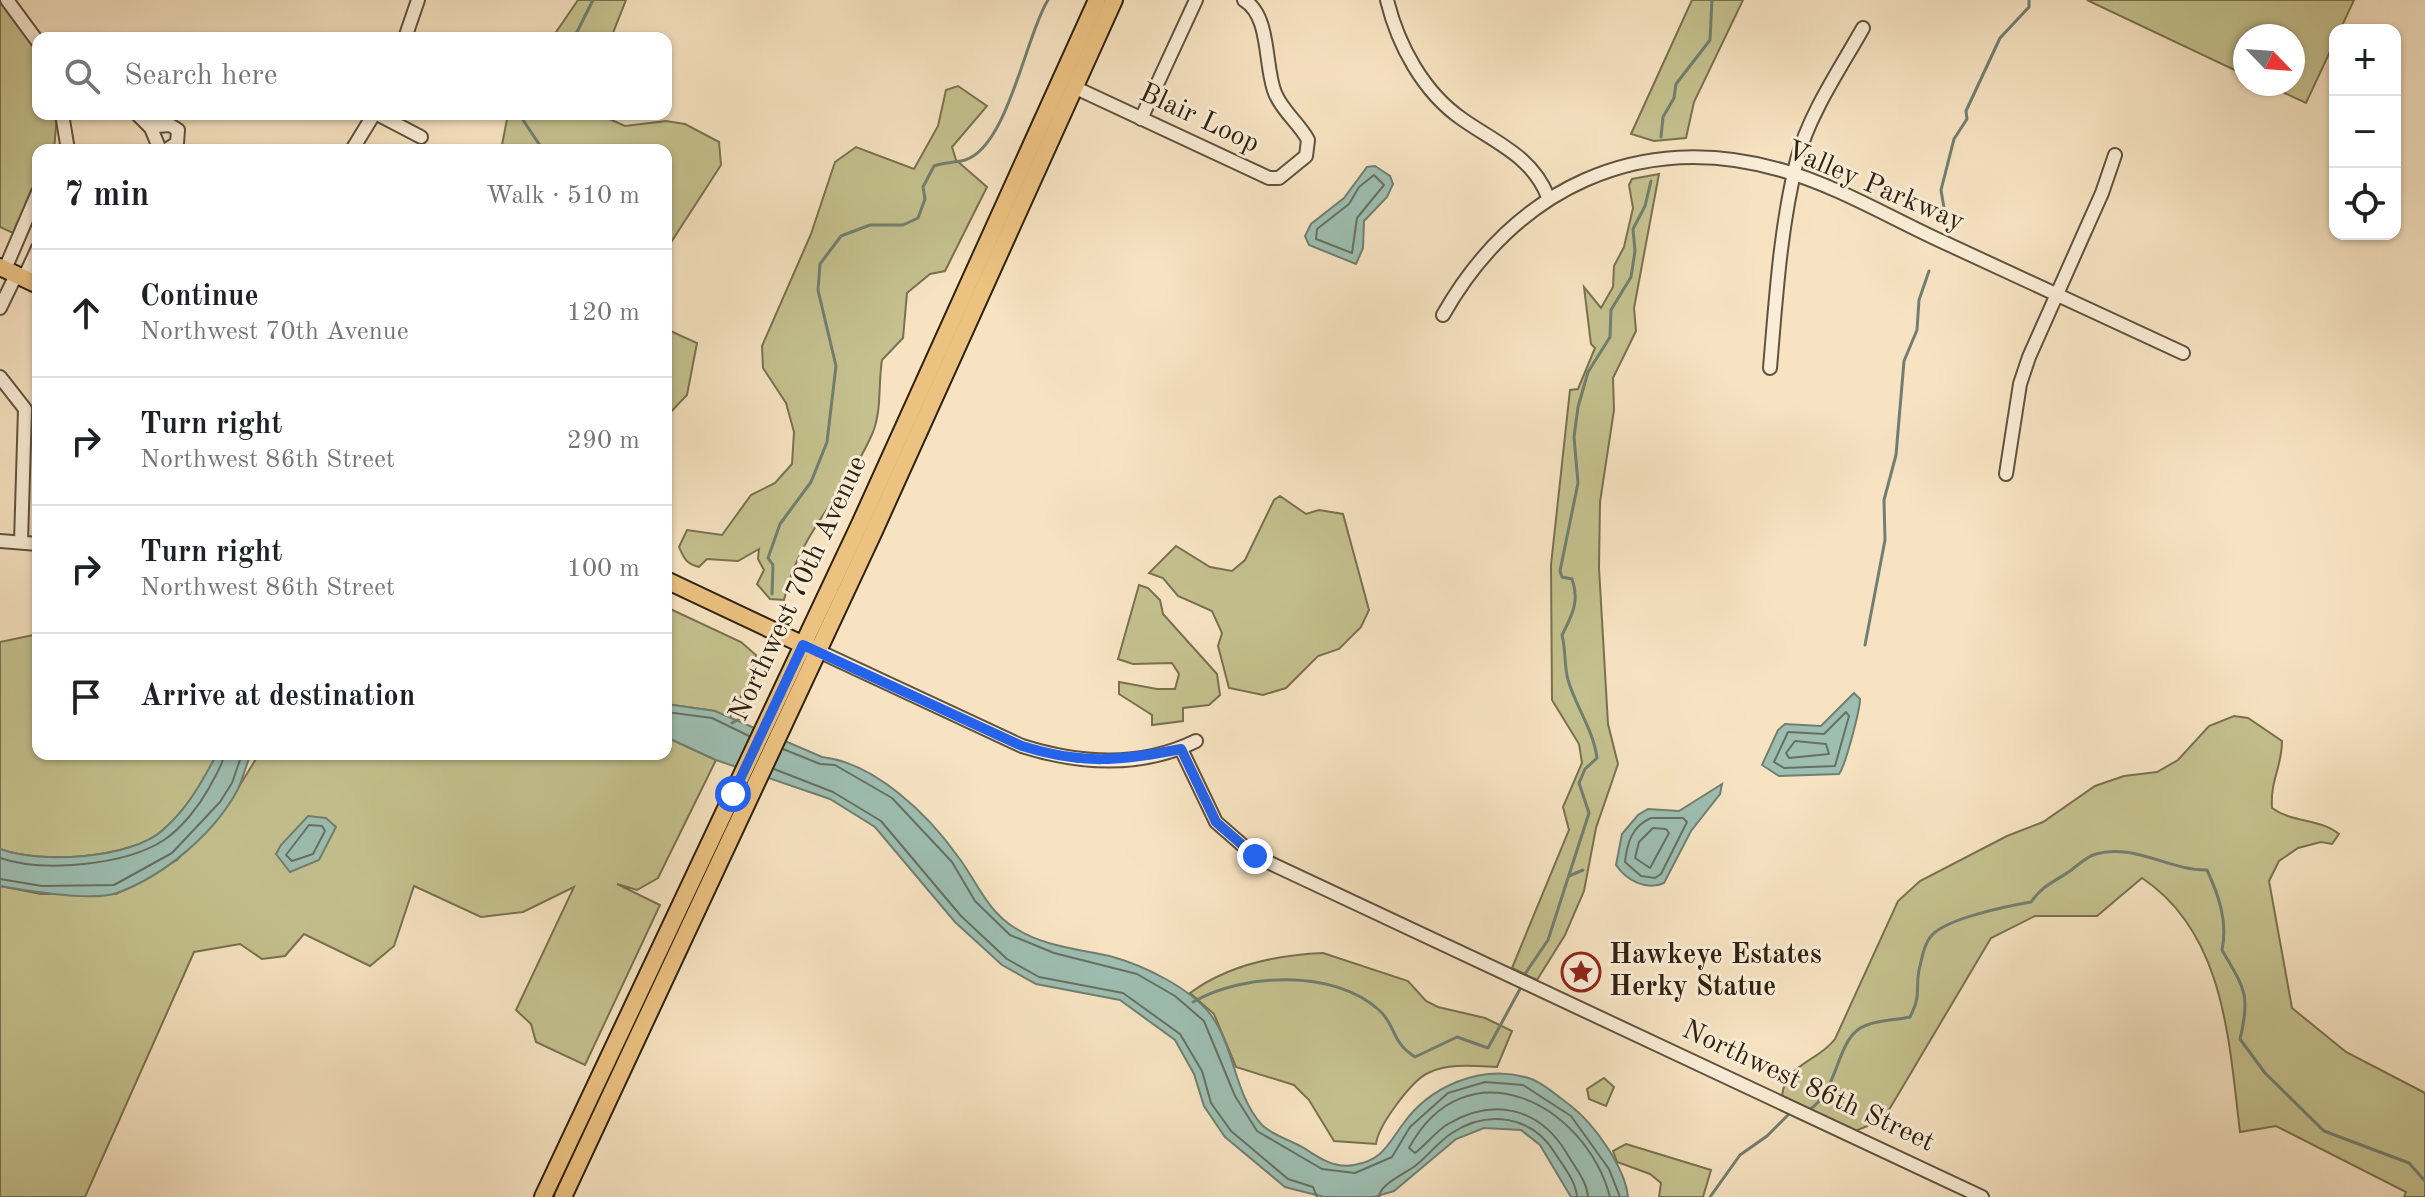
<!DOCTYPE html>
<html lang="en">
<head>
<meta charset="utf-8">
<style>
  :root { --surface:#fff; --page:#f6f6f6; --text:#202124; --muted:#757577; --line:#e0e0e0 }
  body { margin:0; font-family:"Old Standard TT",serif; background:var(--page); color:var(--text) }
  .controls { position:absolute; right:24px; top:24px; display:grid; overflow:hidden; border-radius:16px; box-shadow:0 2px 6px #0004 }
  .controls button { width:72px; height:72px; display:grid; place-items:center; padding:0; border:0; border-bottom:2px solid var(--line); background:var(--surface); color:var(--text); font:40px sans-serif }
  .compass { position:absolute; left:2233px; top:24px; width:72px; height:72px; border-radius:50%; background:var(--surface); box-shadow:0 2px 6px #0004; rotate:115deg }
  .stop { position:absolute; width:24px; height:24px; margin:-18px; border:6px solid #2563eb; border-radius:50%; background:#fff }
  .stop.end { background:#2563eb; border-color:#fff; box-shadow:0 2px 8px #0008 }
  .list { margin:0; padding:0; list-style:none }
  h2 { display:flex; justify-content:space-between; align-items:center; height:104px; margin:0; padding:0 32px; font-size:34px }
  h2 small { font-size:26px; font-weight:400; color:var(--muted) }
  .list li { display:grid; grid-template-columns:52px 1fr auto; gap:24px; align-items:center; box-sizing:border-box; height:128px; padding:0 32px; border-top:2px solid var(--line) }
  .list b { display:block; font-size:30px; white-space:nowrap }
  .list p { margin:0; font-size:26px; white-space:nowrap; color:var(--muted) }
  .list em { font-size:26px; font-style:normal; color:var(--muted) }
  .icon { flex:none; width:44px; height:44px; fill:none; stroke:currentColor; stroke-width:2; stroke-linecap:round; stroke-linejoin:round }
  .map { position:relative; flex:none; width:2425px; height:1197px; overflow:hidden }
  .search { position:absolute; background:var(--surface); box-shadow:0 2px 6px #0004; left:32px; top:32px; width:640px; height:88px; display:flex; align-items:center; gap:20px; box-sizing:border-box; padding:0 28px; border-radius:16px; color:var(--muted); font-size:30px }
  .panel { position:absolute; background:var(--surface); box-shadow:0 2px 6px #0004; left:32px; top:144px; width:640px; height:616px; border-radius:16px }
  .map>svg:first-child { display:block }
</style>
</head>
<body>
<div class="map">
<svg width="2425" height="1197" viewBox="0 0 2425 1197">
  <rect width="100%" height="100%" fill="#f7e3c2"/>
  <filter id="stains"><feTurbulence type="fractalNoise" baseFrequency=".0025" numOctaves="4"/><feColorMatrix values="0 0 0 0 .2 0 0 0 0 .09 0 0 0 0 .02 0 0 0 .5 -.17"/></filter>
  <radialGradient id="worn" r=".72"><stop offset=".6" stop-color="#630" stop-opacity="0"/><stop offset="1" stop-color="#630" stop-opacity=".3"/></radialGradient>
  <!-- green -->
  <g fill="#c4c18e" stroke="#797150" stroke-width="2">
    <path d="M0,0L38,49V114H57L54,150H38V185L15,234L0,227Z"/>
    <path d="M578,0H626L611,38H552Z"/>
    <path d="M1692,0H1743L1694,102L1686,138L1654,141L1631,134Z"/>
    <path d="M2087,0H2354L2340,30H2335V41L2306,103L2265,84H2293V36H2245V75Z"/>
    <path d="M958,86L987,106L952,147L956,160L987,187L945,271L930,274L907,293L903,338L882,360C878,384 882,409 873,432C847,493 799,531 784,600L770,599L757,584L764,570L758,559L759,549L738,561L707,559L699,567C686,564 684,558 679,547L687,530L722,535L751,495L775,483L792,464L794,432L786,403L763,368L762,346L811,234L835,162L856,147L914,169L938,126L946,90Z"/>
    <path d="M508,114H598L625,126L666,121L685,124L719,142L721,165L666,250V150H501Z"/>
    <path d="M1659,174L1634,308L1636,331L1613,378L1614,410L1600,502L1599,568L1608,724L1618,764L1596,828L1584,891L1565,935L1537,980L1512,968L1569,830L1563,807L1582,763L1579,744L1552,700L1551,565L1570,390L1578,389L1595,348L1591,344L1584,287L1601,308L1613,287L1614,266L1624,247L1633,208L1629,185L1632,179Z"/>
    <path d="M666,329L697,343L687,395L666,417Z"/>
    <path d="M1280,496L1306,514L1319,510L1343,514L1369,610L1361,627L1339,649L1318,656L1286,688L1263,695L1229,688L1218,646L1222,633L1212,611L1178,596L1163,578L1149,573L1176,546L1210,567L1232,571L1245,560L1274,500Z"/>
    <path d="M1139,585L1148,588L1160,600L1163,614L1217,674L1220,695L1209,705L1183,708V721L1152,725V715L1119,694V682L1157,689H1175L1179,674L1172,663L1133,664L1118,659Z"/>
    <path d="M666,607L741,642L756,655L751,678L729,719L715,711L666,704Z"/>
    <path d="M38,634V754H217C202,783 188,808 163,830C131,859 40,864 0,849V642Z"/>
    <path d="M2234,716L2248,718L2282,741C2282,767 2270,780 2272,808C2292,823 2319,818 2339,834L2332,844L2321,842L2298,848L2279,861L2269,881L2292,1008L2346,1052L2425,1093V1197H2404L2406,1192L2276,1126L2240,1132C2229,1042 2225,933 2142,878L2097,916H2035L1991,938L1883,1120L1855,1131L1782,1096C1785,1064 1819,1061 1835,1039L1898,901L1920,881L2007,836L2043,822L2095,786L2124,776L2157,772L2178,760L2209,726Z"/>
    <path d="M666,737L716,760L658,878L637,890L617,884L660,905L585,1065L536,1042L531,1024L516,1010L574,887L523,912L481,917L414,886L394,946L370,966L304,934L285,956L262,959L240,944L194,952L85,1197H0V886L41,894H116L177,860L227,806L259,754H666Z"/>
    <path d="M1323,953L1408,981L1426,1001L1438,1007L1485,1018L1512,1031L1497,1067C1475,1066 1448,1063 1428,1073C1411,1081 1378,1126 1376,1144L1334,1141L1309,1100L1294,1085L1236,1067L1214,1014L1190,993C1228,965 1277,955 1323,953Z"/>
    <path d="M1604,1078L1614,1087L1606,1106L1589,1099L1587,1089Z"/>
    <path d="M1626,1144L1711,1170L1703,1197H1659L1661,1183L1650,1174L1617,1162L1613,1151Z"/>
  </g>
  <!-- water -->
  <g fill="#9dbeb1" stroke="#717f71" stroke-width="2">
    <path d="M1375,166L1390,176L1393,184L1387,197L1364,221L1363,248L1356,264L1309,245L1305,236L1311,224L1344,198L1367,167Z"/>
    <path d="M1854,693L1860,699C1860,710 1845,767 1839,774L1779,776L1762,765L1778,730L1785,724L1821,726Z"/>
    <path d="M666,704L715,711L822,757C875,763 928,814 959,858C977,882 987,911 1015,928C1044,947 1080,949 1113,957C1145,966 1190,988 1211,1015C1235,1048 1234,1094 1262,1125C1272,1135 1292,1141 1304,1148C1319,1158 1335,1169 1354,1165C1383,1160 1388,1144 1403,1124C1430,1086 1480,1065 1525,1077C1542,1081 1557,1096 1571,1106C1594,1124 1625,1167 1628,1197H1571L1540,1145L1521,1130L1484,1128L1456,1139L1394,1191L1374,1197H1324L1285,1187L1225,1137L1204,1106L1194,1074L1175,1040L1120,1000L1036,984L1002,965L955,922L875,827L830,799L716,760L666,737Z"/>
    <path d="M217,754H251C246,765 243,778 238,789C215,833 164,876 117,893C91,902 28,891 0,886V849C40,864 131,859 163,830C188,808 201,783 217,754Z"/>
    <path d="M1722,784L1720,794L1691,831L1664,883C1646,891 1626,880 1616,865L1622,834L1638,815L1648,809L1679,811Z"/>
    <path d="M308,816L326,818L336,827L319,860L290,872L276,854L281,845Z"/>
  </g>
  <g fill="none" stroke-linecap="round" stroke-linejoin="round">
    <!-- shore -->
    <g stroke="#667062" stroke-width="2">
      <path d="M1374,175L1384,185L1357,218L1352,253L1316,239L1317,229L1349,204L1359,187Z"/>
      <path d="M666,712L712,718L749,736"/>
      <path d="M1846,712L1849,716L1835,766L1784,768L1774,762L1788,732L1824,734Z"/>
      <path d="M1795,741L1826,744L1829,754L1789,758L1786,753Z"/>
      <path d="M783,749L820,764L835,765L892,798L952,862L975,901L1010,935L1054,953L1137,974L1175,996L1204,1021L1235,1096L1257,1131L1322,1169L1355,1173L1392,1157L1410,1127L1448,1093L1485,1082L1523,1085L1571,1116L1609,1169L1620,1197"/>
      <path d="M774,769L833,792L881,821L961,916L1007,959L1039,977L1123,993L1180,1034L1202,1071L1211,1103L1231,1131L1288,1179L1313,1187L1317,1197"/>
      <path d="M1651,818H1683L1687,822L1661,874L1655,878L1641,876L1625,862C1627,843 1632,826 1651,818Z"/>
      <path d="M309,825L322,826L325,831L313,854L292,861L286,855Z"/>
      <path d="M1653,828L1666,829L1669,833L1650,868L1635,858L1639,842Z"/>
      <path d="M0,858C43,873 126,865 164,840C182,828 199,806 209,788C214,777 223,766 224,754"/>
      <path d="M0,879L42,886L114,885L172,853L220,802L232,783L242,754"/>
      <path d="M1379,1197C1380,1184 1404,1174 1415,1166C1428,1156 1438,1142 1452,1133C1488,1109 1532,1116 1555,1153C1563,1166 1576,1181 1577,1197"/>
      <path d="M1588,1197C1587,1181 1574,1166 1566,1152C1539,1108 1494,1097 1448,1124C1436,1131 1427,1144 1415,1153L1409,1148C1466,1043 1585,1103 1610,1197"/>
    </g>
    <!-- stream -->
    <g stroke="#717f71" stroke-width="3">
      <path d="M574,38L593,0"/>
      <path d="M519,114L543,150"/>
      <path d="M1661,137L1663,117L1674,98L1676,84L1710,40L1712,0"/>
      <path d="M1942,222L1945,214L1941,190L1954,139L1967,119L1966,111L2000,38L2029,7V0"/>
      <path d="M772,594L773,565L768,558L780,524L811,482L827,442L836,366L818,290L820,264L841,236L870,225H903L918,218L925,199L923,187L934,166C944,162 954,163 965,160C1008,147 1026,34 1048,0"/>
      <path d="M1865,645L1885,540L1884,500L1896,455L1904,361L1917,330L1919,300L1929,271"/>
      <path d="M732,723L739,719L747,705"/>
      <path d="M1569,876L1583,870"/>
      <path d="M1525,974L1548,940L1589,813L1579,783L1585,769L1597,758C1593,729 1576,707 1568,680C1564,665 1566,650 1562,635C1572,616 1580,601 1572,579L1562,577L1560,571L1578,483L1574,437L1578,407L1588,372L1610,337L1611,310L1631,277L1635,251L1633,229L1645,206L1651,181"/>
      <path d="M1193,1002C1243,973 1334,969 1379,1010C1397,1026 1390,1041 1415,1057L1457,1037L1488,1048L1520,989"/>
      <path d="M1809,1110C1841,1089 1835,1035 1867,1025C1880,1020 1897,1020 1910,1017C1922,993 1915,991 1919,970C1922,958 1924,944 1932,935C1948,918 2008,906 2031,902C2043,885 2054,882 2070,871C2077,866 2087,856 2096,854C2134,843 2171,871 2207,870C2219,896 2228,922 2222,950C2244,988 2251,994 2240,1039L2265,1073L2324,1131L2409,1163L2425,1181"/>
      <path d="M1710,1197L1740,1155L1767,1136L1790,1113"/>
    </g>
    <defs>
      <g id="minor">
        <path d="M7,0L38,42"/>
        <path d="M1387,0C1398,45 1423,92 1462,119C1496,143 1532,156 1548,197"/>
        <path d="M405,38L418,0"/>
        <path d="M1076,88L1269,178H1279L1306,156L1308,140C1299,123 1282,111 1275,93C1264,66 1271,16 1244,0"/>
        <path d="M62,114L68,150"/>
        <path d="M137,114L151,128L160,150"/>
        <path d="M377,114L421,137"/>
        <path d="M1141,119L1196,0"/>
        <path d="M148,122L157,126L170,125L178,130L177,143L166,150"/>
        <path d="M352,150L374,114"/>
        <path d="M5,269L38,192"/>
        <path d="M24,278L38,248"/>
        <path d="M0,308L16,275"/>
        <path d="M1443,315C1514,189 1639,129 1781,170C1835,185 1889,217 1941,241C2022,278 2102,316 2183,353"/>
        <path d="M1770,368C1776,298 1780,229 1797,160C1809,114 1840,69 1863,28"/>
        <path d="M0,377L25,409L21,542"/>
        <path d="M2006,474L2020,384L2029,357L2102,193L2115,155"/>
        <path d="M0,541L38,544"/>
        <path d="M816,650L1022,746C1079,764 1141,768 1196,741"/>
        <path d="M1181,749L1216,822L1255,856L1982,1197"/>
      </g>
      <g id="major">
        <path d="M0,267L38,285"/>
        <path d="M666,580L810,648"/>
        <path d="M543,1197L860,524L1097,0"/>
        <path d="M563,1197L874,531L1114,0"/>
      </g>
    </defs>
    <!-- minor casing -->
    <use href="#minor" stroke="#60523e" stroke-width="16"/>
    <!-- major casing -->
    <use href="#major" stroke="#2e2112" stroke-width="20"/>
    <!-- minor -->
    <use href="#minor" stroke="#faedd7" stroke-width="12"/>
    <!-- major -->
    <use href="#major" stroke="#ecc281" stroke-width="16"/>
  </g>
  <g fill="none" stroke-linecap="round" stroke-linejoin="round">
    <!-- route -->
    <path stroke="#2563eb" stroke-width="10" d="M733,794L803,645L1022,746C1083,765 1120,761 1181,749L1216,822L1255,856"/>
  </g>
  <!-- icons -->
  <defs>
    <symbol id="sight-ring" viewBox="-11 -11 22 22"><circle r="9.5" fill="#faedd7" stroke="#8f2418" stroke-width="1.5"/><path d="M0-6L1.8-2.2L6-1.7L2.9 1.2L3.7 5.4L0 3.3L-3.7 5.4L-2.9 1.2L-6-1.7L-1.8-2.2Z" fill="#8f2418"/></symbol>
  </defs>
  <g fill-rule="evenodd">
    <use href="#sight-ring" x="1559" y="950" width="44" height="44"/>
  </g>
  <g text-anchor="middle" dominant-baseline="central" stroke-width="6" stroke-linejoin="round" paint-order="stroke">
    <!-- street labels -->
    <g font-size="28" fill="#2e2112" stroke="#faedd7">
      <text transform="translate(1199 119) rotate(25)">Blair Loop</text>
      <text transform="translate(1875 187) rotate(23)">Valley Parkway</text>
      <text transform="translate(799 589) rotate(-65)">Northwest 70th Avenue</text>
      <text transform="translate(1808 1087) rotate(25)">Northwest 86th Street</text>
    </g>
    <!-- poi labels -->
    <g font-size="28" font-weight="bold" fill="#2e2112" stroke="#faedd7" text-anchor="start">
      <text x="1609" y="956">Hawkeye Estates<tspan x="1609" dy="32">Herky Statue</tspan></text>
    </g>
  </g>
  <rect width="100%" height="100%" filter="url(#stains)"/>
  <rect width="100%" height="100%" fill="url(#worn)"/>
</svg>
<div class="controls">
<button>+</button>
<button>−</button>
<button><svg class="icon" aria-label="locate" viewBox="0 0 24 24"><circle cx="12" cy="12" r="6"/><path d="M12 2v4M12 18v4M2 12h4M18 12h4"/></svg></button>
</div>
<svg class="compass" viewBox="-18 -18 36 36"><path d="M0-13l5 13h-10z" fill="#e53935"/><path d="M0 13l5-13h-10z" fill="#757577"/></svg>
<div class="stop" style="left:733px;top:794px"></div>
<div class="stop end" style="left:1255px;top:856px"></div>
<div class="search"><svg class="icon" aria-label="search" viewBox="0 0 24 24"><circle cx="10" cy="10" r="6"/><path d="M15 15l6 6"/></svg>Search here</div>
<section class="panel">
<h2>7 min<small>Walk · 510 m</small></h2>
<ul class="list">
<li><svg class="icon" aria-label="ahead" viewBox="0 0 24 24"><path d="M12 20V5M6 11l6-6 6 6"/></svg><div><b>Continue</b><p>Northwest 70th Avenue</p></div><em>120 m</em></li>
<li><svg class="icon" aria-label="right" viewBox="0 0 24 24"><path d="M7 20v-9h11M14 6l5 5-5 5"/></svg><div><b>Turn right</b><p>Northwest 86th Street</p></div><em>290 m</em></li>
<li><svg class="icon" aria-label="right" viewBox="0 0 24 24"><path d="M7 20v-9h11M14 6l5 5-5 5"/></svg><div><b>Turn right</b><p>Northwest 86th Street</p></div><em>100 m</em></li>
<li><svg class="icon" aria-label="arrive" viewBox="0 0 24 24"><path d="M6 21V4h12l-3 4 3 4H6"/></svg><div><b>Arrive at destination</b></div></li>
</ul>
</section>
</div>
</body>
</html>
